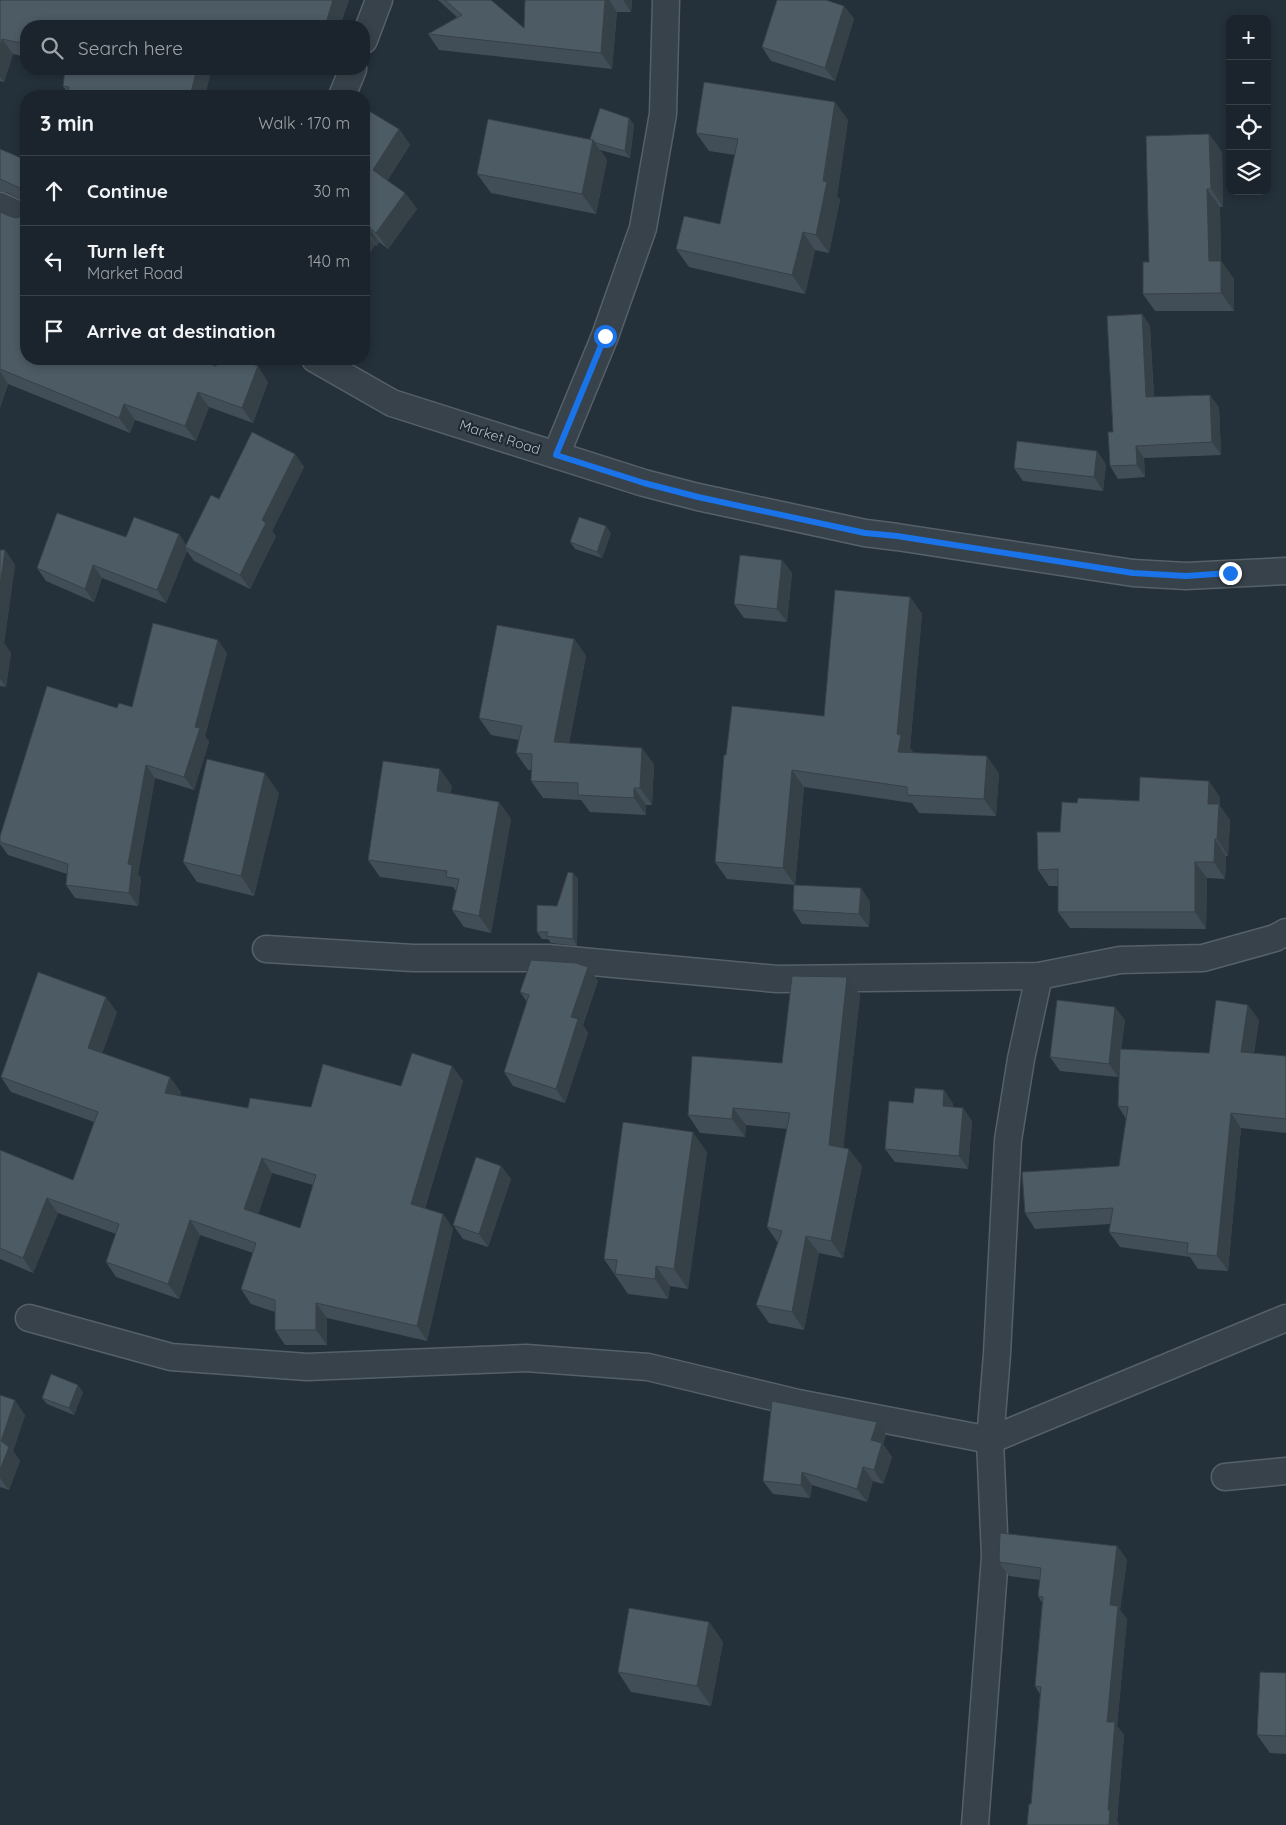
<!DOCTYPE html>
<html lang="en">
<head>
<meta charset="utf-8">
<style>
  :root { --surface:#1b242c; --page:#283038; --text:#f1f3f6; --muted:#a0a4a9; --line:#394148 }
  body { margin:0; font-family:Quicksand,sans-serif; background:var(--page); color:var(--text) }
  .controls { position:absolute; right:15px; top:15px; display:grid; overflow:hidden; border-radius:10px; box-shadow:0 2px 8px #0003 }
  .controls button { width:45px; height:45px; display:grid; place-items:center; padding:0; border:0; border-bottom:1px solid var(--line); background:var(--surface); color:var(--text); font:25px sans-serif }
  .stop { position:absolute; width:15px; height:15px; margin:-11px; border:4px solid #1a73e8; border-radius:50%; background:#fff }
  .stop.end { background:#1a73e8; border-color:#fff; box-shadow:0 1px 5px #0008 }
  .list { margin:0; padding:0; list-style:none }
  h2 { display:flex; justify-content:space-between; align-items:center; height:65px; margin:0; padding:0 20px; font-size:21px }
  h2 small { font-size:16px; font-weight:400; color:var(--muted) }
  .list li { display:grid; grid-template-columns:32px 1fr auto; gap:15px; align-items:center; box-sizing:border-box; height:70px; padding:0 20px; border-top:1px solid var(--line) }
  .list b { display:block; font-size:19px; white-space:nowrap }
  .list p { margin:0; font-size:16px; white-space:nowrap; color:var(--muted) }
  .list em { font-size:16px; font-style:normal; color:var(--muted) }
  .icon { flex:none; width:28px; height:28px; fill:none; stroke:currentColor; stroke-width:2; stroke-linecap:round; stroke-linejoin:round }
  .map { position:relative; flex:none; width:1286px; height:1825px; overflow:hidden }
  .search { position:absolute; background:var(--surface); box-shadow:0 2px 8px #0003; left:20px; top:20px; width:350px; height:55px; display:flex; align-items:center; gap:12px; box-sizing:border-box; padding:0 18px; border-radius:20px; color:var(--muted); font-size:19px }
  .panel { position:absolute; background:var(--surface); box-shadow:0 2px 8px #0003; left:20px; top:90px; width:350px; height:275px; border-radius:20px }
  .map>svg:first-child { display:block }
</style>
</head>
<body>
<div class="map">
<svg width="1286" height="1825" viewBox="0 0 1286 1825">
  <rect width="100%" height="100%" fill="#24303a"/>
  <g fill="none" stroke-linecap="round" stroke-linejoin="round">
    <defs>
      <g id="minor">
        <path d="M364,40L379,0"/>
        <path d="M342,96L353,69"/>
        <path d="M0,206L26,218"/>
        <path d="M315,359L392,403L644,483L698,497L865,533L897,537L1133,573L1186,576L1286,571"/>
        <path d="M556,455L605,336L643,228L663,114L666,0"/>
        <path d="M266,949L413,958H548L777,979L1039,976L1120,960L1203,958L1275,938L1286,932"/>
        <path d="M29,1318L171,1357L307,1367L526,1358L648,1367L798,1403L990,1440L1286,1318"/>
        <path d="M1225,1477L1286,1471"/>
        <path d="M975,1825L995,1556L990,1440L997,1354L1008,1140L1021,1059L1039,976"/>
      </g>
    </defs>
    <!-- minor casing -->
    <use href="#minor" stroke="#566068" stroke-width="29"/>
    <!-- minor -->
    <use href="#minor" stroke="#38424a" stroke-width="26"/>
  </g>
  <!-- wall -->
  <g fill="#424e57" fill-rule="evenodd">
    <path d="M0,0H349L340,26H26V57L13,54L4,82L0,81Z"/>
    <path d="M438,0H491L524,28L525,0H632L631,12H617L612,69L439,50L428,34L457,17Z"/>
    <path d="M844,6L854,19L835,81L771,61L762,47Z"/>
    <path d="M63,86L205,96L68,93Z"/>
    <path d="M364,108L399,129L410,145L387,181L405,193L417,209L388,249L379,242L377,246L375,245L364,261Z"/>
    <path d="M629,118L634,125L630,158L600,150L607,160L596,214L491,193L477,174L590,139Z"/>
    <path d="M848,120L837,196L840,200L829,253L815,250L805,294L689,267L676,249L720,224L735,155L709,151L696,133Z"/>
    <path d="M1209,134L1222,152L1223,207H1220L1221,261L1234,279V311H1155L1143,294L1149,262Z"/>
    <path d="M0,149L26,160V202L6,192H0Z"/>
    <path d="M0,212L26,359L216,366L268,382L253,423L209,407L196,441L135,420L130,433L8,384L0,408Z"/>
    <path d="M1142,314L1150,326L1154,397L1219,407L1221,455L1144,458L1145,477L1118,479L1110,466L1113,432Z"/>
    <path d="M295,454L304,467L272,531L276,536L250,589L194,561L187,551L166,603L102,578L94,602L46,581L37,568L126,537L179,534L186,545L219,499Z"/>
    <path d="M1106,464L1103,491L1023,481L1014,468Z"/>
    <path d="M611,533L602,558L575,549L570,542Z"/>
    <path d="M0,550H5L15,565L4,643L11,653L6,687L0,686Z"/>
    <path d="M782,560L792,573L787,622L744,618L734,604Z"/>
    <path d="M910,597L922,614L910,748L913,752L912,753L999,773L996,816L919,813L912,803L804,787L795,885L727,879L715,862L726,755L824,716Z"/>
    <path d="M574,639L586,656L569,743L654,764L652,805H646V815L590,812L581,800L543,798L531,781L532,770H528L516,753L519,740L491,735L479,718Z"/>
    <path d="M227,653L205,736L209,742L194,790L155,778L138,874L141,878L138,906L75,898L66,885L67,874L8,855L0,844V836L117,708L132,707Z"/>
    <path d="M452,786L450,794L499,802L511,819L491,933L464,927L452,910L456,891L453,887L380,877L368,860Z"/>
    <path d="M279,793L254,896L197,882L183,862Z"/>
    <path d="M1220,797V806L1230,820L1228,856H1226L1225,879L1207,878L1206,929L1070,928L1058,912V886H1049L1038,870L1077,803Z"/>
    <path d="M573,873L578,879L577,946L551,943L548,939H542L537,932L557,906Z"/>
    <path d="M861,888L870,902L869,927L802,924L793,910Z"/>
    <path d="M588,967L598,981L583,1025L588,1033L565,1103L513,1086L504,1072L527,1002L520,992Z"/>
    <path d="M847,977L860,995L843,1147L862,1166L843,1258L819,1253L804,1330L769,1323L756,1305L778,1243L767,1227L787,1129L746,1125L745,1137L700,1133L688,1115L782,1063Z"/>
    <path d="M117,1012L102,1053L181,1092L180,1096L248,1108L311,1107L401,1086L452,1066L463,1081L425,1208L443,1214L453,1229L427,1341L327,1318V1345H285L275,1330V1312L251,1304L241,1289L253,1253L200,1235L179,1299L116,1277L106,1262L116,1234L58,1213L33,1273L0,1259V1150L73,1180L94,1122L11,1092L1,1077ZM272,1173L313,1185L300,1228L258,1214Z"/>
    <path d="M1125,1020L1121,1050L1209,1053L1259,1020L1254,1053L1286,1056V1133L1241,1128L1228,1271L1198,1269L1190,1257L1120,1247L1109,1232L1110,1224L1035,1229L1025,1213L1119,1166L1126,1119L1118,1106L1119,1069L1118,1077L1060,1071L1050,1057Z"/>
    <path d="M944,1090L953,1104V1107L963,1108L972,1121L968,1169L895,1162L885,1149L913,1103Z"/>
    <path d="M707,1152L688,1289L670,1286L668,1299L628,1294L604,1259Z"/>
    <path d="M501,1166L511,1179L488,1247L463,1239L453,1225Z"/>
    <path d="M83,1392L74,1415L47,1404L42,1398Z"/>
    <path d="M0,1395L25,1415L13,1451L20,1461L9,1490L0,1487Z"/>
    <path d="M886,1435L883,1444L892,1457L883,1484L873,1481L867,1502L812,1485L810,1498L773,1494L763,1481Z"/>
    <path d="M1117,1546L1127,1560L1120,1610L1127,1619L1117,1726L1124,1735L1117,1821L1119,1824V1825H1027L1031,1804L1040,1694L1035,1686L1042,1603L1038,1596L1040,1580L1009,1576L999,1562Z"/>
    <path d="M709,1622L723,1642L711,1706L631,1692L618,1672Z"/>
    <path d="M1286,1673V1754L1270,1753L1257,1735Z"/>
  </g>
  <!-- shaded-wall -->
  <g fill="#364047">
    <path d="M333,0H349L340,26H325Z"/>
    <path d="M605,0H609L617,12L612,69L601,53Z"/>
    <path d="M623,0H632L631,12Z"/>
    <path d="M844,6L854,19L835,81L825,68Z"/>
    <path d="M2,39L13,54L4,82L0,77V46Z"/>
    <path d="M197,69H212L205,96H190Z"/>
    <path d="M835,102L848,120L837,196L840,200L829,253L816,235Z"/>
    <path d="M629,118L634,125L630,158L625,151Z"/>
    <path d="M399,129L410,145L384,186L373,170Z"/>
    <path d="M1209,134L1222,152L1223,207L1211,189Z"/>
    <path d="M593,140L607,160L596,214L582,194Z"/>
    <path d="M1207,189L1220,207L1221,270V261L1234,279V311L1221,293L1209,261Z"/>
    <path d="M405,193L417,209L388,249L376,233Z"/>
    <path d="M368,226L379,242L377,246L366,230Z"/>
    <path d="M364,229L375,245L364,261Z"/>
    <path d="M803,232L815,250L805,294L792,275Z"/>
    <path d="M1142,314L1150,326L1154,410L1146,397Z"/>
    <path d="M258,366L268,382L253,423L242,408Z"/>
    <path d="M0,371L8,384L0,408Z"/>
    <path d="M198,392L209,407L196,441L185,426Z"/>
    <path d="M1210,395L1219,407L1221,455L1212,442Z"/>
    <path d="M124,404L135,420L130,433L119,418Z"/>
    <path d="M1136,446L1144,458L1145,477L1137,465Z"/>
    <path d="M1097,451L1106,464L1103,491L1094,477Z"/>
    <path d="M295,454L304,467L272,531L276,536L250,589L240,575L262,520Z"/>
    <path d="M606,526L611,533L602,558L597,552Z"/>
    <path d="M179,534L188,548L185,547L187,551L166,603L157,590Z"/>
    <path d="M5,550L15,565L4,643L11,653L6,687L0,679V587Z"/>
    <path d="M782,560L792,573L787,622L777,609Z"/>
    <path d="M93,565L102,578L94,602L85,589Z"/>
    <path d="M910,597L922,614L910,748L913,752L910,769L898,752L897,734Z"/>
    <path d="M574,639L586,656L566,759L554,742Z"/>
    <path d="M218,640L227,653L205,736L209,742L194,790L184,777L195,727Z"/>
    <path d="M642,748L654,764L652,805L640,788Z"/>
    <path d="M987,756L999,773L996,816L984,799Z"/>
    <path d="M146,765L155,778L138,874L141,878L138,906L129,893L128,864Z"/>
    <path d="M440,769L452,786L448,808L437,791Z"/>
    <path d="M792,770L804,787L795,885L783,868Z"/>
    <path d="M265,773L279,793L254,896L241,876Z"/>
    <path d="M1209,781L1220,797V806L1230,820L1228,856L1217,839L1208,804Z"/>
    <path d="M634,788L646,805V815L634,798Z"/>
    <path d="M499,802L511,819L491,933L479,916Z"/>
    <path d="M1215,839L1226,856L1225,879L1214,862Z"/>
    <path d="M1195,862L1207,878L1206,929L1195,912Z"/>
    <path d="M573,873L578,879L577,946L573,939Z"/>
    <path d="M861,888L870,902L869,927L859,914Z"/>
    <path d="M588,967L598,981L583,1025L588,1033L565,1103L556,1089L571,1017Z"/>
    <path d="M847,977L860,995L842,1162L829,1145Z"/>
    <path d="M106,997L117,1012L99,1063L88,1048Z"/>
    <path d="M1248,1005L1259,1020L1252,1067L1241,1052Z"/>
    <path d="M1115,1007L1125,1020L1118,1077L1109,1064Z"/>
    <path d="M452,1066L463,1081L421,1219L411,1204Z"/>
    <path d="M170,1077L181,1092L175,1108L165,1093Z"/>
    <path d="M944,1090L953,1104L952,1119L943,1106Z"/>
    <path d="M733,1108L746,1125L745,1137L732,1119Z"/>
    <path d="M963,1108L972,1121L968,1169L959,1156Z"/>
    <path d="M1231,1113L1241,1128L1228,1271L1217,1256Z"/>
    <path d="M693,1132L707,1152L688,1289L674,1269Z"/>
    <path d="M849,1149L862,1166L843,1258L831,1241Z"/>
    <path d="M262,1158L272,1173L255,1224L244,1209Z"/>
    <path d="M501,1166L511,1179L488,1247L479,1234Z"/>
    <path d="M47,1198L58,1213L33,1273L23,1258Z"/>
    <path d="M443,1214L453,1229L427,1341L417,1326Z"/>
    <path d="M190,1220L200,1235L179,1299L168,1284Z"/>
    <path d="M806,1236L819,1253L804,1330L792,1312Z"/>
    <path d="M656,1266L670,1286L668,1299L655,1279Z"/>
    <path d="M316,1303L327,1318V1345L316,1330Z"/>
    <path d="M78,1385L83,1392L74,1415L69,1408Z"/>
    <path d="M15,1400L25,1415L13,1451L20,1461L9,1490L0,1478L1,1441Z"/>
    <path d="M877,1422L886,1435L883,1444L892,1457L883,1484L874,1470L871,1440Z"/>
    <path d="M863,1467L873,1481L867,1502L857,1489Z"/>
    <path d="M802,1472L812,1485L810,1498L801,1485Z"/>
    <path d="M1117,1546L1127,1560L1120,1610L1127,1619L1117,1726L1124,1735L1117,1821L1119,1824V1825H1109L1108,1810L1107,1722L1110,1605Z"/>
    <path d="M709,1622L723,1642L711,1706L697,1686Z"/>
  </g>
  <!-- building -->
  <g fill="#4d5b65" stroke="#364047" fill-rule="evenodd">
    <path d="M0,0H333L325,26H26V44L2,39L0,46Z"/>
    <path d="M445,0H491L524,28L525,0H605L601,53L428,34L462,15Z"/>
    <path d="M777,0H826L844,6L825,68L762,47Z"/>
    <path d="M65,69H197L190,96H67L69,87L63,86Z"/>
    <path d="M704,82L835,102L823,181L827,182L816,235L803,232L792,275L676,249L684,216L720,224L738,139L696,133Z"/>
    <path d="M364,108L399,129L373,170L405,193L376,233L368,226L366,230H364Z"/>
    <path d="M600,108L629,118L625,151L596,143L593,140L590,139Z"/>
    <path d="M488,119L593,140L582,194L477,174Z"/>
    <path d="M1209,134L1211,189H1207L1209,261H1221V293L1143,294V262H1149L1146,136Z"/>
    <path d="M0,149L26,160V193L22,189L0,179Z"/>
    <path d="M0,212L9,216L16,218L24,215L26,212V359H195L216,366L219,359H237L258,366L242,408L198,392L185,426L124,404L119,418L0,369Z"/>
    <path d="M1142,314L1146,397L1210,395L1212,442L1136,446L1137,465L1110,466L1108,432H1113L1107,316Z"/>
    <path d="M252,432L295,454L262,520L266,523L240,575L185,547L211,495L219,499Z"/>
    <path d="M1017,441L1097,451L1094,477L1014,468Z"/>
    <path d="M57,513L126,537L134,517L179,534L157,590L93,565L85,589L37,568Z"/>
    <path d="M579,517L606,526L597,552L570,542Z"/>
    <path d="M0,550H5L0,587Z"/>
    <path d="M740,555L782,560L777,609L734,604Z"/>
    <path d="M835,590L910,597L897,734L901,735L898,752L987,756L984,799L907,795V787L792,770L783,868L715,862L724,755H726L732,706L824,716Z"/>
    <path d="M153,623L218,640L195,727L200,728L184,777L146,765L128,864L132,865L129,893L66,885L68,864L0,842V836L47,686L117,708L119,703L132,707Z"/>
    <path d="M497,625L574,639L554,742L642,748L640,788H634V798L578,795V783L531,781L532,754L516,753L522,726L479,718Z"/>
    <path d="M207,759L265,773L241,876L183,862Z"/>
    <path d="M383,761L440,769L437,791L499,802L479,916L452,910L459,879L446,877L447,871L368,860Z"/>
    <path d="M1140,777L1209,781L1208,804H1219L1217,839H1215L1214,862H1195V912H1058V869L1038,870L1037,832H1060L1062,802L1077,803L1078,798L1139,801Z"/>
    <path d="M568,872L573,873V939L546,936L548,932H537V905L557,906Z"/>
    <path d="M794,885L861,888L859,914L793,910Z"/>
    <path d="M531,960L576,963L588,967L571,1017L578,1019L556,1089L504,1072L529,995L520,992Z"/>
    <path d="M38,972L106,997L88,1048L170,1077L165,1093L248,1108L250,1098L311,1107L323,1064L401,1086L412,1053L452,1066L411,1204L443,1214L417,1326L316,1303V1330H275V1300L241,1289L256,1243L190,1220L168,1284L106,1262L119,1224L47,1198L23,1258L0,1248V1150L73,1180L98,1112L1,1077ZM262,1158L316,1175L300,1228L244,1209Z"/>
    <path d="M792,976L847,977L829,1145L849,1149L831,1241L806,1236L792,1312L756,1305L782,1231L767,1227L790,1113L733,1108L732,1119L688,1115L692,1056L782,1063Z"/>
    <path d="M1057,1000L1115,1007L1109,1064L1050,1057Z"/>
    <path d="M1216,1000L1248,1005L1241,1052L1286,1056V1119L1231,1113L1217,1256L1187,1253L1188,1243L1109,1232L1113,1208L1025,1213L1022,1172L1119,1166L1128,1107L1118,1106L1120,1049L1209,1053Z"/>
    <path d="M915,1088L944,1090L943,1106L963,1108L959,1156L885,1149L889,1101L913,1103Z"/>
    <path d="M623,1122L693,1132L674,1269L656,1266L655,1279L615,1274L617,1260L604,1259Z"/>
    <path d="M476,1157L501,1166L479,1234L453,1225Z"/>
    <path d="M51,1374L78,1385L69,1408L42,1398Z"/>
    <path d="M0,1395L15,1400L1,1441L9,1447L0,1470Z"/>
    <path d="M772,1401L877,1422L871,1440L882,1443L874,1470L863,1467L857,1489L802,1472L801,1485L763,1481Z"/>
    <path d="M1000,1533L1117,1546L1110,1605L1118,1606L1107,1722H1115L1108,1810H1110L1109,1825H1027L1029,1804H1031L1041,1687L1035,1686L1043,1597L1038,1596L1041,1568L999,1562Z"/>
    <path d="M629,1608L709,1622L697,1686L618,1672Z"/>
    <path d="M1260,1672L1286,1673V1736L1257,1735Z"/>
  </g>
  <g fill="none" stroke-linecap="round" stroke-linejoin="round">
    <!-- route -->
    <path stroke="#1a73e8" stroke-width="6" d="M605,336L556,455L644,483L698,497L865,533L897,536L1133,573L1186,576L1230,573"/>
  </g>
  <g text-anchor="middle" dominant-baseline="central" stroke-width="4" stroke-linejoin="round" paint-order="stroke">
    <!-- street labels -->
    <g font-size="14" fill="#b3bdc6" stroke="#1d272f">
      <text transform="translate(500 437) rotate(18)">Market Road</text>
    </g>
  </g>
</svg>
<div class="controls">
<button>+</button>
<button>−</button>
<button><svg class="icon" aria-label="locate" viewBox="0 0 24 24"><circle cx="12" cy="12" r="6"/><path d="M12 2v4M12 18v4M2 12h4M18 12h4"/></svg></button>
<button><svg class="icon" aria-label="layers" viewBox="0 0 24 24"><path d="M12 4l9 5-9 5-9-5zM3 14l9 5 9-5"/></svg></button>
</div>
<div class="stop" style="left:605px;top:336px"></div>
<div class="stop end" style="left:1230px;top:573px"></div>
<div class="search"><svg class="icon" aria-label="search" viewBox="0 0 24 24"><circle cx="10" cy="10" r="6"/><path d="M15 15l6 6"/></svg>Search here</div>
<section class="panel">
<h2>3 min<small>Walk · 170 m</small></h2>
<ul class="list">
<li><svg class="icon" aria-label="ahead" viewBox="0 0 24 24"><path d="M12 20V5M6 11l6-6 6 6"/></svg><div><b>Continue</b></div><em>30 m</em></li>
<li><svg class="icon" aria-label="left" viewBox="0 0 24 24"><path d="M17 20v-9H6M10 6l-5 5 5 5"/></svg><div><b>Turn left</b><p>Market Road</p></div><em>140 m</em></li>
<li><svg class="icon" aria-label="arrive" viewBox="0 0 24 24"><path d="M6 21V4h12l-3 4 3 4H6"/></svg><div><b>Arrive at destination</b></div></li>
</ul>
</section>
</div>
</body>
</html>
